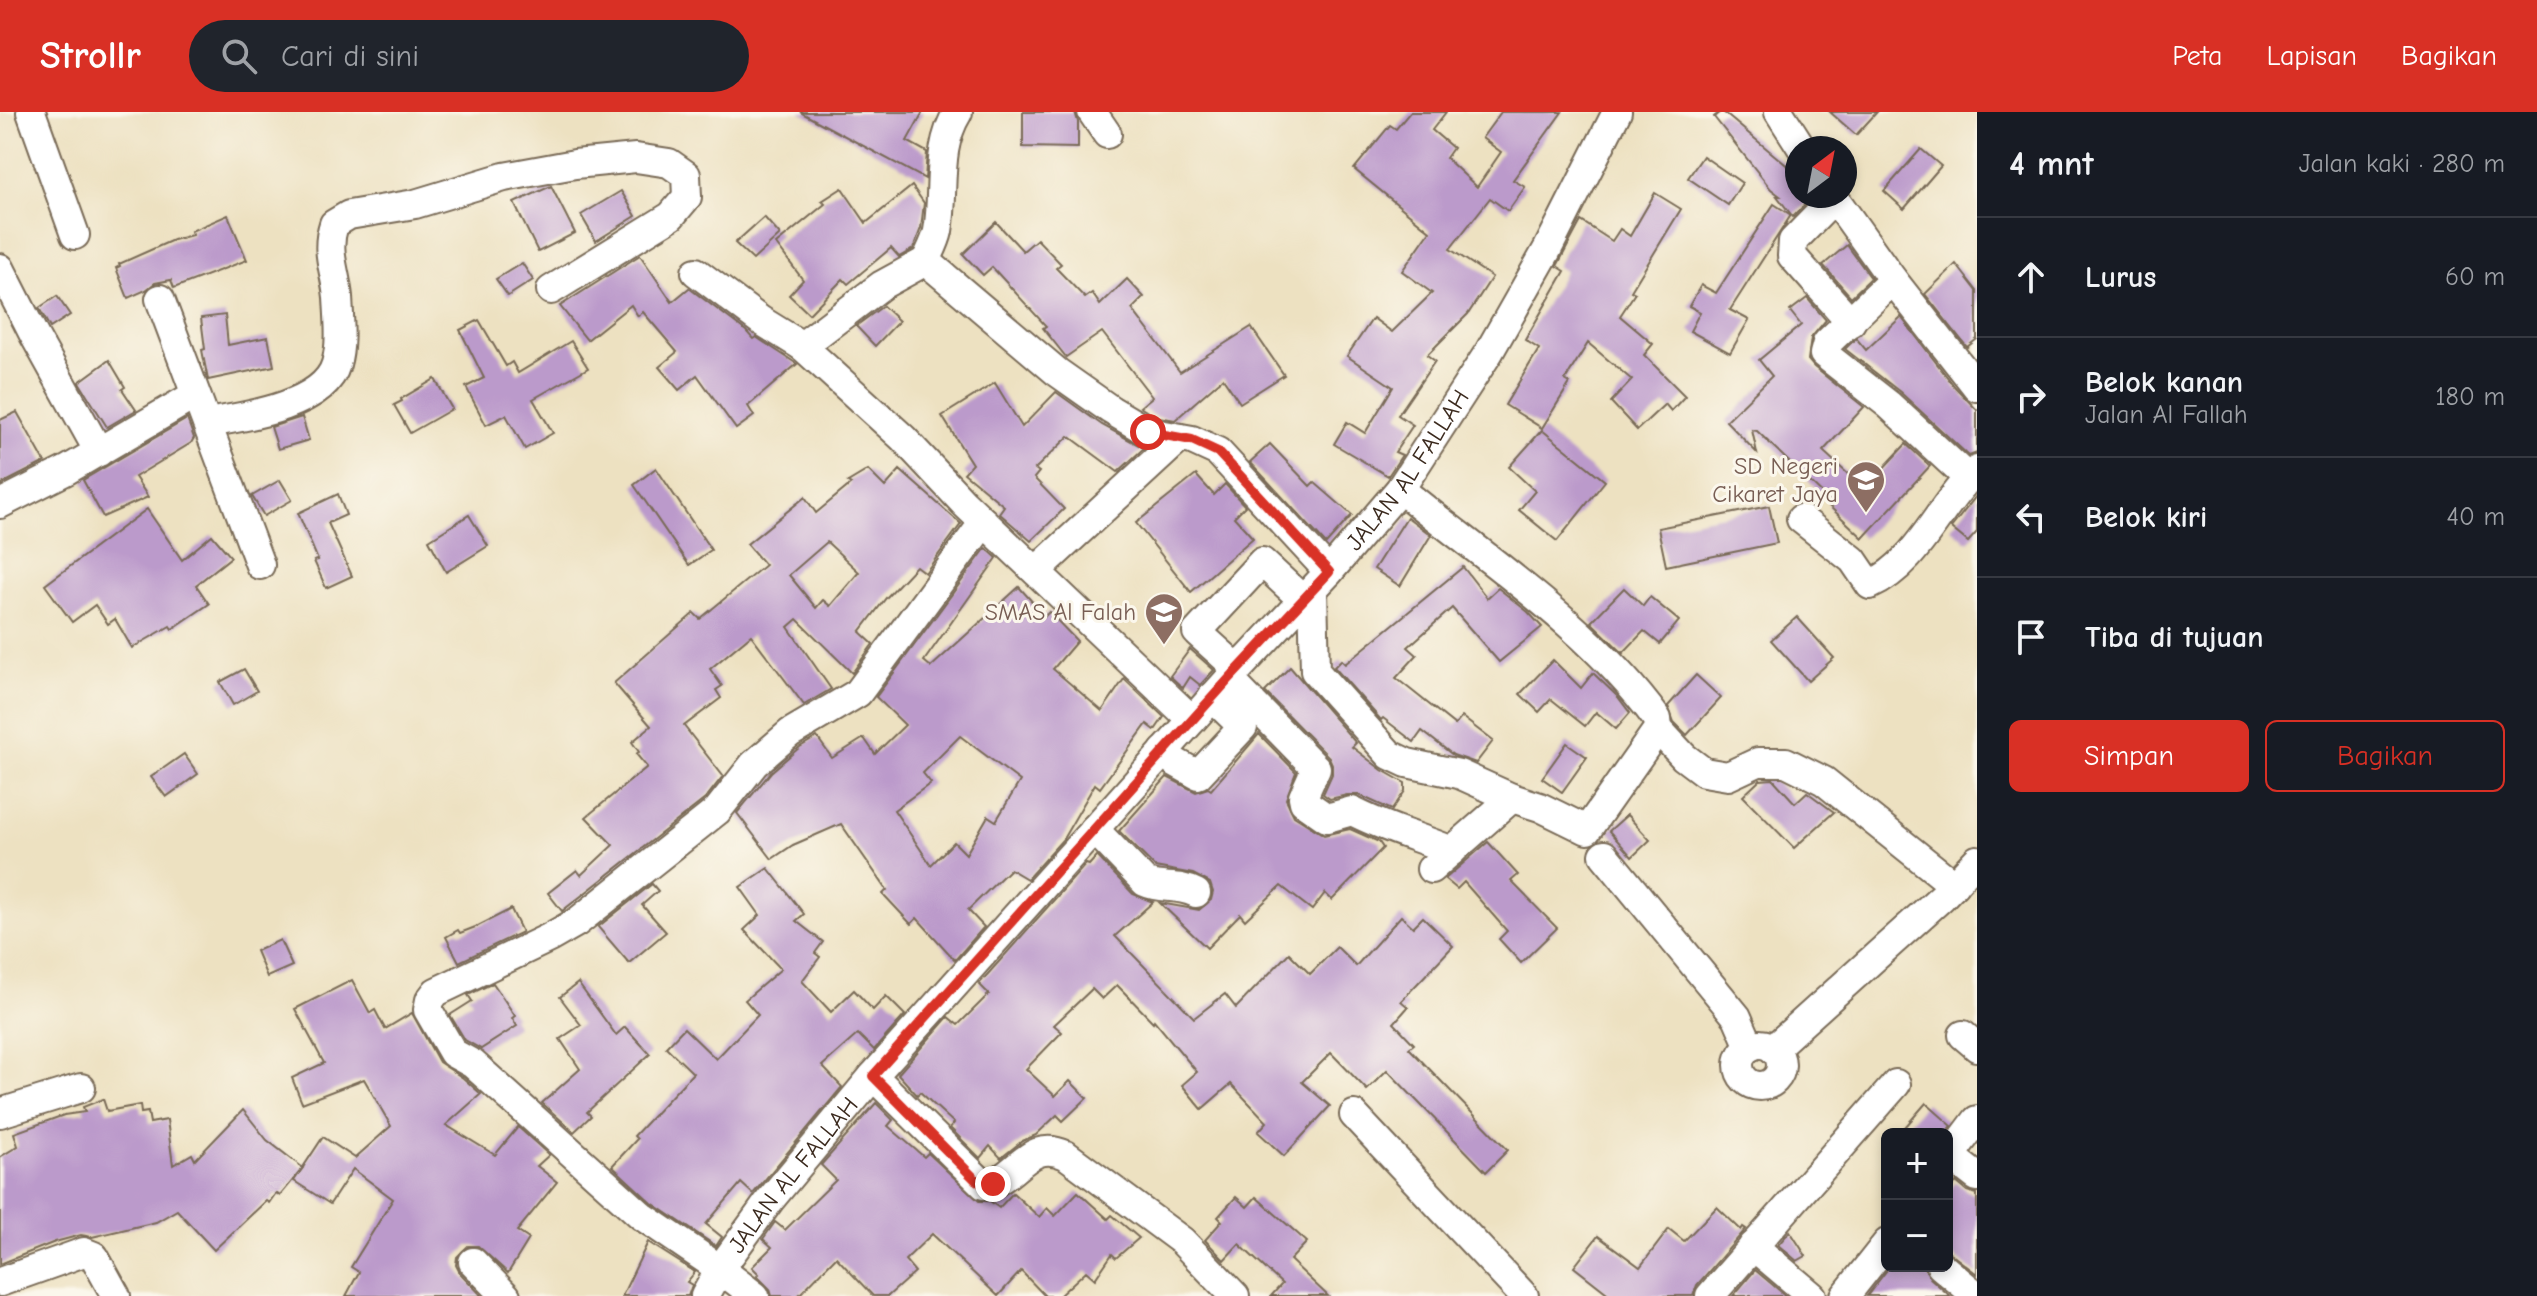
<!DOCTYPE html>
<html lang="id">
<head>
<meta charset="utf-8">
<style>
  :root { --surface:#171b24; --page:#20242c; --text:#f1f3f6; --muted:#9ea1a6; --line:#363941; --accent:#d93025 }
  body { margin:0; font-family:"Comic Neue",sans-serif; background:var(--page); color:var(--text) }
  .controls { position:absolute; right:24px; bottom:24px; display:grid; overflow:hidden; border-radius:12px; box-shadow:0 4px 12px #0003 }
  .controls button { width:72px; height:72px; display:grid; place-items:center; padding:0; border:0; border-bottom:2px solid var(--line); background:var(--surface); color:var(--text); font:40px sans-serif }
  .compass { position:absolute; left:1785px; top:24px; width:72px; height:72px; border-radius:50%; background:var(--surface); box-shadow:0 4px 12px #0003; rotate:32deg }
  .stop { position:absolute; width:24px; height:24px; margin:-18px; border:6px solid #d93025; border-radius:50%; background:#fff }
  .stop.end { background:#d93025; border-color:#fff; box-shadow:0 2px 8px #0008 }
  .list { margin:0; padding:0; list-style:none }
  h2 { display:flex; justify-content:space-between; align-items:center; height:104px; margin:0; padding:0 32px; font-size:34px }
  h2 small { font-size:26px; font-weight:400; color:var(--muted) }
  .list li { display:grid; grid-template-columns:52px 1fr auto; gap:24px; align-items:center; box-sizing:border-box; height:120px; padding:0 32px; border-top:2px solid var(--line) }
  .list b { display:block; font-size:30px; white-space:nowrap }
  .list p { margin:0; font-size:26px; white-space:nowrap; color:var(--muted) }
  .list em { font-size:26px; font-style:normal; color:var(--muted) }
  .actions { display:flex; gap:16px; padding:24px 32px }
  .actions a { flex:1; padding:18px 0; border:2px solid var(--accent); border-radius:12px; text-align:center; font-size:28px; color:var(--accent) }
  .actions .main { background:var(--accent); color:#fff }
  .icon { flex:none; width:44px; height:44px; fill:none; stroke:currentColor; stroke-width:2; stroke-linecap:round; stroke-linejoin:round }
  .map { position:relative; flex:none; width:1977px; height:1184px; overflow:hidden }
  header { display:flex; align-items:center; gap:48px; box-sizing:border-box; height:112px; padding:0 40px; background:var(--accent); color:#fff }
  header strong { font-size:38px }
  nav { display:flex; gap:44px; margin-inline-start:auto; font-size:28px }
  .search { width:560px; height:72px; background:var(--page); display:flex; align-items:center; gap:20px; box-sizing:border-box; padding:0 28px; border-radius:44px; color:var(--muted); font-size:30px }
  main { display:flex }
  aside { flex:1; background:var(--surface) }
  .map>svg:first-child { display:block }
</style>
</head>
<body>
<header>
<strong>Strollr</strong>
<div class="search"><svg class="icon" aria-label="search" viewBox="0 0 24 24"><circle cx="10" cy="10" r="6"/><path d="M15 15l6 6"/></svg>Cari di sini</div>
<nav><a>Peta</a><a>Lapisan</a><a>Bagikan</a></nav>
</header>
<main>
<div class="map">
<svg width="1977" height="1184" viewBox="0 0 1977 1184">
  <rect width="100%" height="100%" fill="#fbf7ec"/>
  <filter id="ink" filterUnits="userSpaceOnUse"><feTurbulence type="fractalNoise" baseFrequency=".0125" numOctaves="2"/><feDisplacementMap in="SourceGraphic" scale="16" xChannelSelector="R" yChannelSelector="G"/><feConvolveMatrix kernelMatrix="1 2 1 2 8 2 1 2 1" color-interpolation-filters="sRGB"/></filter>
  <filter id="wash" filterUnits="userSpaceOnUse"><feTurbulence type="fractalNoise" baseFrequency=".006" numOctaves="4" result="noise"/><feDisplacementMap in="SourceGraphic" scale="32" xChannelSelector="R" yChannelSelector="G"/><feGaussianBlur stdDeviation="1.8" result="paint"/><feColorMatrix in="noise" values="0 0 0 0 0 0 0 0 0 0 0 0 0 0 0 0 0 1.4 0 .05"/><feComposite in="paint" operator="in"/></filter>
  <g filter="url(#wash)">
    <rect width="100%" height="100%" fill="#ede1c1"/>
    <g id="blocks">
      <!-- building -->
      <g fill="#bb9acb" fill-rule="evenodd">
        <path d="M800,0H923L907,29L927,40L925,67Z"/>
        <path d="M1023,0H1075L1078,10V36L1023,35Z"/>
        <path d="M1410,0H1446L1432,18L1453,36L1446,46L1477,75L1501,40L1482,26L1501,0H1562L1513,68L1525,75L1508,99L1490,86L1450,137L1492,165L1468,202L1427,243L1435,249L1398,303L1413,313L1395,340L1402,343L1388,364L1334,332L1347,310L1365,321L1393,275L1347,244L1373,206L1392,220L1432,181L1402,159L1430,119L1354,57L1390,13L1396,17Z"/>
        <path d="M1720,0H1723L1797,62V84H1813L1793,105L1777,84H1780L1771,77L1714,5Z"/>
        <path d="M1830,0H1877L1856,23Z"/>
        <path d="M1921,37L1941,54L1904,97L1884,79Z"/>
        <path d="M1703,44L1742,71L1728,93L1688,66Z"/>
        <path d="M551,74L575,121L538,140L514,91Z"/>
        <path d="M912,74L924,91L921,116L913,137L899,145L891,136L848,172L843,167L809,202L789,183L803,168L776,132L825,92L822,89L842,76L866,111Z"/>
        <path d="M621,79L636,104L596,129L581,103Z"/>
        <path d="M1655,81L1681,97L1631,179L1635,181L1620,204L1653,232L1644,243L1685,284L1671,299L1665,292L1637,318L1611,290L1632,268L1588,231L1565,268L1570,271L1542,316L1505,293L1539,237L1525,228L1565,159L1557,154L1581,109L1612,129L1620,117L1630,124Z"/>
        <path d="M1774,92L1791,103L1730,198L1749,208L1730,241L1690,219L1700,200L1689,194L1701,173L1716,181Z"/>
        <path d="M228,103L247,148L174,176L171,168L155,171L146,178L128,186L116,156L120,154L119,152L173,128L192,123L191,119Z"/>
        <path d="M764,105L780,123L753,148L735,131Z"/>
        <path d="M996,110L1023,139L1037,127L1061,152L1056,156L1085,186L1092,181L1100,193L1127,167L1144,185L1132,197L1180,260L1251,215L1284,263L1240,291L1223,266L1175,308L1154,304L1140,295L1152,285L1102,220L1066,245L1043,216L1046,214L992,155L983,163L963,142Z"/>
        <path d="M1847,133L1871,166L1851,185L1823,153Z"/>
        <path d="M640,143L672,190L689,176L746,219L753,227L756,225L797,252L748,294L754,304L736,317L697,263L679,278L659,255L677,240L643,200L638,204L631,193L587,228L560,194Z"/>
        <path d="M522,151L533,168L508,184L496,167Z"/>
        <path d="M1956,152L1977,179V227L1967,235L1925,182Z"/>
        <path d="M57,184L70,203L50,216L39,196Z"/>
        <path d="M1807,186L1826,208L1811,226L1808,248L1814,255L1864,295L1823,339L1864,377L1906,332L1930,354L1863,426L1828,393L1831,390L1757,319L1752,318L1757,341L1726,309L1772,264L1759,248L1801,213L1790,199Z"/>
        <path d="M883,194L899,209L875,234L856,214Z"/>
        <path d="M225,203L228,233L268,225L274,254L208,268L202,238L205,237L201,206Z"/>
        <path d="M1901,205L1955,275L1977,298V341L1969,344L1900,280L1845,237L1856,226L1866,238Z"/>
        <path d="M479,208L506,254L512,250L518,261L571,229L588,256L533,287L553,321L525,337L506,303L486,313L466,275L484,266L460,218Z"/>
        <path d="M109,248L125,275L122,277L136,298L107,315L79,270Z"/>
        <path d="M435,267L452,297L410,321L394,293L402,289L401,287Z"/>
        <path d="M995,271L1022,315L1056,280L1102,313L1144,336L1118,360L1069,324L1035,357L1039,360L1034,366L1064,397L1031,429L999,401L1004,394L964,361L972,352L942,304Z"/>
        <path d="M17,300L45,350L0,373V308Z"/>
        <path d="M302,305L309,328L278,337L271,315Z"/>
        <path d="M187,307L194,326L191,331L135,365L148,385L103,405L83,368Z"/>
        <path d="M1542,318L1605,369L1557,429L1519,398L1535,379L1509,355Z"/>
        <path d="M1270,332L1310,374L1314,370L1352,403L1326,432L1250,350Z"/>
        <path d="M656,356L711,438L689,453L634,373Z"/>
        <path d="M868,358L885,375L900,358L961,412L925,461L916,454L886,486L860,520L873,532L852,561L797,507L788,515L831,577L804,593L751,523L710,557L722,574L716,578L721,586L684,614L723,664L705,687L562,799L548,781L577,758L581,763L613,733L586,705L647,655L636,642L639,640L632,630L651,614L614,571L694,501L700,507L765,453L747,432L805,385L816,401L851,372L848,370ZM827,430L859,460L830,494L823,488L816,496L789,463Z"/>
        <path d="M1196,363L1214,383L1225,372L1245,394L1234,405L1253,426L1191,480L1136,411Z"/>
        <path d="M280,368L292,388L264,404L252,384Z"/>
        <path d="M338,382L346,403L328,411L352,464L326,476L314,449L318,448L298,401Z"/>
        <path d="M1977,383V420L1968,430L1951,416Z"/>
        <path d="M1769,394L1777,431L1666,454L1658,416Z"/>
        <path d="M147,397L182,448L212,423L231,445L196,473L209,492L172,517L170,514L132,536L115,507L108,512L95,493L72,510L45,473Z"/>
        <path d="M469,403L488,434L446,460L429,428Z"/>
        <path d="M1407,405L1431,423L1400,474L1374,457Z"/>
        <path d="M986,436L997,446L924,549L931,555L1019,475L1045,504L1049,500L1077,529L1053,557L1102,599L1124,567L1164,605L1155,618L1147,612L1100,676L1095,672L1063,727L1027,767L1010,757L968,798L984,815L955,848L917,806L911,812L883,782L887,778L841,712L793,733L772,747L737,701L771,660L800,635L817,625L832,646L864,626L875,642L905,613L876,585ZM960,624L1020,669L996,709L988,704L966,742L954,730L931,753L894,698L931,671L923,661Z"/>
        <path d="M1463,455L1487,486L1498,476L1528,500L1542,515L1499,550L1452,496L1408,535L1417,543L1396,566L1455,613L1462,605L1493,629L1476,651L1453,643L1422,619L1414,630L1383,606L1381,608L1334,555L1341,548L1345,552Z"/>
        <path d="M1624,476L1643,494L1650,485L1679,509L1660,532L1644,519L1623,541L1591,510Z"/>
        <path d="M1797,505L1834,546L1808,569L1771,528Z"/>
        <path d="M1190,537L1214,558L1200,573L1190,565L1183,576L1170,564Z"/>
        <path d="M1553,548L1581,576L1593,561L1618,585L1630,601L1616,617L1596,600L1585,614L1551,587L1539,600L1520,582Z"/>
        <path d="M1290,555L1356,631L1352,635L1382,658L1405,671V679L1392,698L1359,683H1347L1330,687L1323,682L1332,662V652L1329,645L1265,580Z"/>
        <path d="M244,557L257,579L233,593L220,570Z"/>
        <path d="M1696,563L1721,586L1687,623L1674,610L1668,594Z"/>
        <path d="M1259,622L1296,660L1286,687L1294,704L1324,723L1350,717L1379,730L1383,736L1332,788L1325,781L1312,798L1281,774L1245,808L1240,802L1207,836L1160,791L1199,798L1211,788L1213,780L1210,771L1193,762L1155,755L1119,719L1167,665L1196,680L1208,676L1211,678Z"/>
        <path d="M1567,631L1587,645L1562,680L1542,666Z"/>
        <path d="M184,642L198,662L166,685L151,665Z"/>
        <path d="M1773,667L1795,691L1807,680L1834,700L1794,736L1743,684L1760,668Z"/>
        <path d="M1627,703L1650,728L1632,745L1609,719Z"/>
        <path d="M1488,730L1518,763L1511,769L1557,816L1521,851L1499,827L1507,819L1464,770L1457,777L1445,767Z"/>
        <path d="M1097,744L1133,782L1153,790L1115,824L1194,906L1225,882L1236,896L1289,841L1310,862L1337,835L1356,854L1401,804L1413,815L1423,805L1453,834L1401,889L1408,895L1394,911L1414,932L1409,936L1508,1038L1486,1060L1387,958L1367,978L1331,941L1302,970L1330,994L1284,1044L1258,1020L1267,1010L1231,972L1202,997L1182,973L1197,960L1154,908L1153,910L1117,873L1102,887L1092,877L1054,913L1062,920L1026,957L1055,984L1070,969L1087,986L1063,1009L1057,1003L1036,1023L1022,1029L1001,1046L990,1034L980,1046L950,1016L954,1011L920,980L917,983L898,962L948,905L958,913L989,882L979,872L1086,752L1089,753Z"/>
        <path d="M768,756L804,802L796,809L823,830L815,841L820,845L802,869L831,900L854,878L873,898L886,884L905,903L874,938L858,922L822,954L842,975L753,1082L741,1071L706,1112L722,1125L716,1134L652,1091L612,1054L637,1027L634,1024L693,961L666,935L684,916L716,947L758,903L745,888L781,857L744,818L760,803L740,775Z"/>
        <path d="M652,772L658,779L642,793L666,820L629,851L598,815Z"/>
        <path d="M511,797L522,820L459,850L446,825L458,818L460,821L478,814Z"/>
        <path d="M280,828L292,854L267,865L256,839Z"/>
        <path d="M352,868L370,901L375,898L385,917L412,901L439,950L463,966L481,982L446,1013L495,1043L518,1015L549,1043L537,1054L557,1070L517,1119L529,1127L508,1161L478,1134H468L457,1145L456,1153L460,1161L482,1184H346L359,1160L351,1155L393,1087L353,1057L330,1092L294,1069L323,1025L355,1046L391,1014L364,967L302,991L292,966L324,951L295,897Z"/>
        <path d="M493,871L515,904L512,906L517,914L481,937L465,928L450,903L472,889L468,883Z"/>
        <path d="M578,871L616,923L625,915L650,942L587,1000L591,1004L574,1020L542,991L580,957L560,927L581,913L560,885Z"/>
        <path d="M103,987L107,999L140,993L141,1001L148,1000L150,1011L167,1008L173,1053L192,1042L195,1048L243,998L267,1028L303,1056L280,1084L276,1081L269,1091L266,1089L214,1138L177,1098L156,1110L92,1125L81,1123L55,1130L0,1152V1045L18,1034L14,1021L64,1003L85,1000L83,995Z"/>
        <path d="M876,991L893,1008L888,1014L924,1045L928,1041L979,1089H990L999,1096L1013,1081L1039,1105L1047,1096L1055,1104L1078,1080L1108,1107L1112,1103L1139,1126L1116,1146L1112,1142L1095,1167L1086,1159L1059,1184H1045L1021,1159L998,1184L932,1122L905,1148L915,1160L888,1184H873L836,1145L798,1184H772L770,1177L757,1164L759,1162L752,1155L772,1135L763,1127L775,1110L785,1118L836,1068L821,1053Z"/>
        <path d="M1926,991L1952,1014L1945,1022H1899Z"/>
        <path d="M1956,1070L1967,1079L1977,1082V1162L1947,1139V1081Z"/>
        <path d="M1236,1085L1247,1095L1256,1085L1307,1130L1290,1148L1328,1184H1271L1282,1172L1239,1132L1224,1148L1205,1128L1222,1109L1218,1105Z"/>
        <path d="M1717,1095L1741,1118L1743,1115L1746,1117L1697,1173L1693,1184H1611L1574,1155L1598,1124L1640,1155L1669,1117L1684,1129Z"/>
        <path d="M1790,1119L1806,1144L1797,1149L1778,1133Z"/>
        <path d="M648,1130L695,1160L687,1170L692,1173L688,1184H622Z"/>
        <path d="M1890,1154H1924L1930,1166L1950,1184H1867Z"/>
        <path d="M1755,1158L1786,1184H1733Z"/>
      </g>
    </g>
  </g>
  <g filter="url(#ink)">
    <use href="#blocks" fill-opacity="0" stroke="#796a57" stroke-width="2"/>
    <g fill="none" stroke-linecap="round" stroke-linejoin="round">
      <defs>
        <g id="minor">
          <path d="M31,0L75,123"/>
          <path d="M1092,0L1107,22"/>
          <path d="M1779,0L1802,36"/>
          <path d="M1833,84L1893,168L1977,275"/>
          <path d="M1835,86L1793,129L1792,144L1851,210"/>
          <path d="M926,149C930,140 936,129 938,119C945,79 935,37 958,0"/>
          <path d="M0,156L34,223L99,340"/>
          <path d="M696,160L760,208L802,234L903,326L964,391L1192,608"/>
          <path d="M1893,168L1827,231L1824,242L1889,293L1968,366"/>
          <path d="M160,187L260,453"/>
          <path d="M802,234L882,173L926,149L1057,260L1111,298L1148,320L1192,328L1218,340L1329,460"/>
          <path d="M207,311C243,305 324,294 336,252C342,232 339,206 338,185C335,156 325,140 334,112L349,103L415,92L504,65L575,52L636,46L669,51L686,63L687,85L671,104L551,178"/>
          <path d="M0,392L67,358L195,283"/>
          <path d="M1801,407L1853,448L1870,473C1919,451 1939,392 1977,358"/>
          <path d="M1036,459L1180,326"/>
          <path d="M1313,478L1315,559L1390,643L1407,651L1459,662L1512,686L1540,695L1587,718L1658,617L1657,607C1591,516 1487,448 1400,377"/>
          <path d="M1238,557L1197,520L1262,450L1303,488"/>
          <path d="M1229,567L1316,656L1303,685L1304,690L1327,706L1352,699C1384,716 1418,725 1452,739"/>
          <path d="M1658,617L1684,645L1704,660L1728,664L1758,650H1786L1824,669L1954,773"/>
          <path d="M1164,639L1175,650L1198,663L1243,615L1212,585"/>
          <path d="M1094,717L1145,770C1162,778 1176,771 1196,781"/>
          <path d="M1604,743L1737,905L1750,935"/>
          <path d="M1431,757L1512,686"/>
          <path d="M1963,923L1977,935"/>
          <circle cx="1760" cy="953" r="21"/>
          <path d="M1773,937L1942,785L1977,748"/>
          <path d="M873,964L984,1073C1018,1068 1027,1025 1066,1043L1182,1129L1235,1184"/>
          <path d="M0,1001L81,976"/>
          <path d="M1354,1003L1524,1184"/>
          <path d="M1950,1044L1977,1065"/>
          <path d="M1947,1048L1977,1008"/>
          <path d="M1753,1134L1812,1184"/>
          <path d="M473,1150L506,1184"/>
          <path d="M1941,1154L1977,1184"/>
          <path d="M0,1170L84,1140L94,1144L116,1184"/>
          <path id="s1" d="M705,1184L720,1157L770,1088L873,964L1229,567L1329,460L1400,377L1489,240L1547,138L1617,0"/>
          <path d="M755,1184L720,1157L642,1104L473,952L453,941L428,898L430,888L436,880L549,826L577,810L717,699L754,652L790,621L858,581L984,410"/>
          <path d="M1710,1184L1896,972"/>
          <path d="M1845,1184L1887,1131"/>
        </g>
      </defs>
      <!-- minor casing -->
      <use href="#minor" stroke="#796a57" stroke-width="32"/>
      <!-- minor -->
      <use href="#minor" stroke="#fff" stroke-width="28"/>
    </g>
  </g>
  <g fill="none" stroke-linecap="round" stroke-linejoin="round" filter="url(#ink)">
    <!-- route -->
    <path stroke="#d93025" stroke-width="10" d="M993,1072L984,1073L975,1067L873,964L1229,567L1329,460L1218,340L1192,328L1148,320"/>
  </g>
  <!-- icons -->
  <defs>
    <symbol id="school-pin" viewBox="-11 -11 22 30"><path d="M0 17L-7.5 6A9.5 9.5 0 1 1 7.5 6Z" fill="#8d6e63" stroke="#fbf7ec"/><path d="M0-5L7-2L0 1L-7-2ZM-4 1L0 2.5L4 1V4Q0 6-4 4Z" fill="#fff"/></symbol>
  </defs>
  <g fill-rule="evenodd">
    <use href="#school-pin" x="1844" y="346" width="44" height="60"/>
    <use href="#school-pin" x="1142" y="478" width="44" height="60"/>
  </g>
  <g text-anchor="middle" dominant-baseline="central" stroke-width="6" stroke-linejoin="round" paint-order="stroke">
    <!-- education labels -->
    <g font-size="24" fill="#785e54" stroke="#fbf7ec" text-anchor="end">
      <text x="1838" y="354">SD Negeri<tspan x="1838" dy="28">Cikaret Jaya</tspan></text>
      <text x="1136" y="500">SMAS Al Falah</text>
    </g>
    <!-- street labels -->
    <g font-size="24" fill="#3b2a1e" stroke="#fbf7ec">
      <text stroke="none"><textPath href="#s1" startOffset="1086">JALAN AL FALLAH</textPath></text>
      <text stroke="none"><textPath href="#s1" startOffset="150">JALAN AL FALLAH</textPath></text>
    </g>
  </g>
</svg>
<div class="controls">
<button>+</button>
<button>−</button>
</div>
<svg class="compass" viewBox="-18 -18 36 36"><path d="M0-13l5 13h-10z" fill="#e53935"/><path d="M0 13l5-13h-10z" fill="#9ea1a6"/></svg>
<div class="stop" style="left:1148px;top:320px"></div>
<div class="stop end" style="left:993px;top:1072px"></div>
</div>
<aside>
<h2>4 mnt<small>Jalan kaki · 280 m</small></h2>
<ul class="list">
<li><svg class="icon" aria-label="ahead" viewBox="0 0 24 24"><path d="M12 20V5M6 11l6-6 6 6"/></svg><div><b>Lurus</b></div><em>60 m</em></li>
<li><svg class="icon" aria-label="right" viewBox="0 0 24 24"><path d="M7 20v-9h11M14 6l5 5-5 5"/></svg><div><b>Belok kanan</b><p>Jalan Al Fallah</p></div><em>180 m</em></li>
<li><svg class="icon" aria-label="left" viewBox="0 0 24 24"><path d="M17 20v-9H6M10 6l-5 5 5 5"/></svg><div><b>Belok kiri</b></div><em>40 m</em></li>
<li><svg class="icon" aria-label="arrive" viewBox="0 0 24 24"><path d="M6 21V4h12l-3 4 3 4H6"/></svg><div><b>Tiba di tujuan</b></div></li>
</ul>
<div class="actions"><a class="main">Simpan</a><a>Bagikan</a></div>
</aside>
</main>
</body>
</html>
